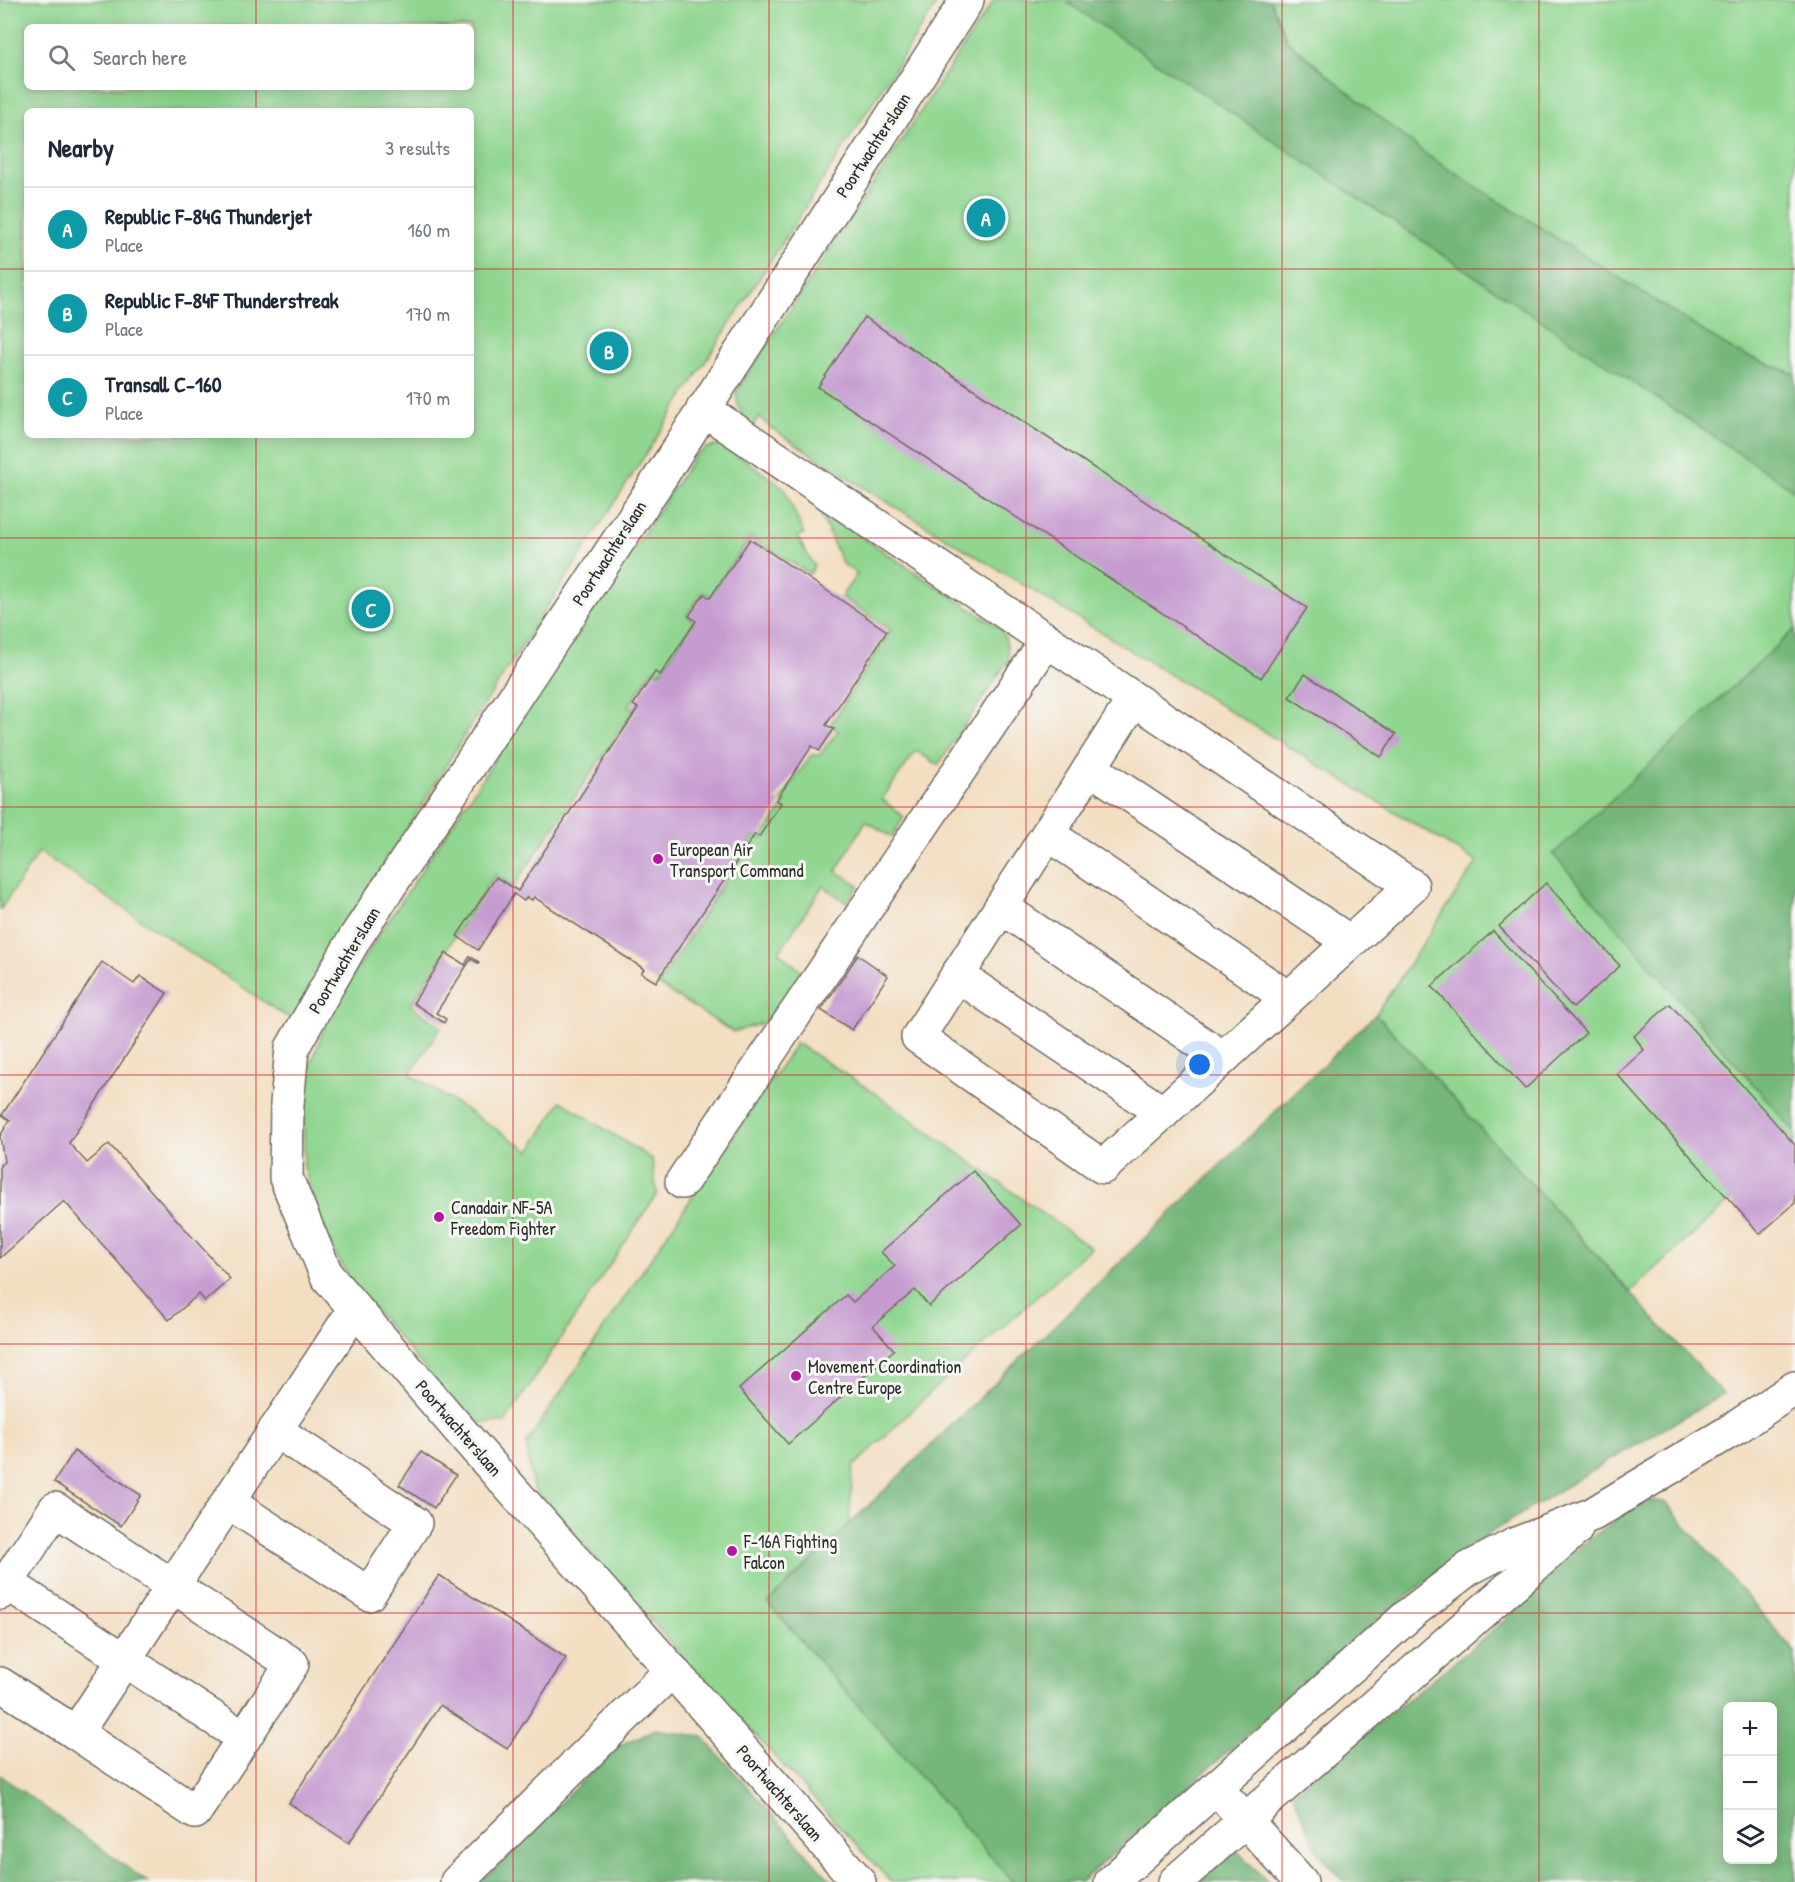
<!DOCTYPE html>
<html lang="en">
<head>
<meta charset="utf-8">
<style>
  :root { --surface:#fff; --page:#f6f6f7; --text:#1f2937; --muted:#747a83; --line:#e0e1e3; --accent:#0f766e }
  body { margin:0; font-family:"Patrick Hand",sans-serif; background:var(--page); color:var(--text) }
  .controls { position:absolute; right:18px; bottom:18px; display:grid; overflow:hidden; border-radius:9px; box-shadow:0 3px 15px #0003 }
  .controls button { width:54px; height:54px; display:grid; place-items:center; padding:0; border:0; border-bottom:2px solid var(--line); background:var(--surface); color:var(--text); font:30px sans-serif }
  .you { position:absolute; left:1200px; top:1065px; width:21px; height:21px; margin:-15px; border:4px solid #fff; border-radius:50%; background:#1a73e8; box-shadow:0 0 0 9px #1a73e833 }
  .badge { display:grid; place-items:center; width:39px; height:39px; border-radius:50%; background:var(--accent); color:#fff; font-size:20px; font-weight:700 }
  .pin { position:absolute; translate:-50% -50%; border:3px solid #fff; box-shadow:0 2px 6px #0006 }
  .list { margin:0; padding:0; list-style:none }
  h2 { display:flex; justify-content:space-between; align-items:center; height:78px; margin:0; padding:0 24px; font-size:26px }
  h2 small { font-size:20px; font-weight:400; color:var(--muted) }
  .list li { display:grid; grid-template-columns:39px 1fr auto; gap:18px; align-items:center; box-sizing:border-box; height:84px; padding:0 24px; border-top:2px solid var(--line) }
  .list b { display:block; font-size:22px; white-space:nowrap }
  .list p { margin:0; font-size:20px; white-space:nowrap; color:var(--muted) }
  .list em { font-size:20px; font-style:normal; color:var(--muted) }
  .icon { flex:none; width:33px; height:33px; fill:none; stroke:currentColor; stroke-width:2; stroke-linecap:round; stroke-linejoin:round }
  .map { position:relative; flex:none; width:1795px; height:1882px; overflow:hidden }
  .search { position:absolute; background:var(--surface); box-shadow:0 3px 15px #0003; left:24px; top:24px; width:450px; height:66px; display:flex; align-items:center; gap:15px; box-sizing:border-box; padding:0 21px; border-radius:9px; color:var(--muted); font-size:22px }
  .panel { position:absolute; background:var(--surface); box-shadow:0 3px 15px #0003; left:24px; top:108px; width:450px; height:330px; border-radius:9px }
  .map>svg:first-child { display:block }
</style>
</head>
<body>
<div class="map">
<svg width="1795" height="1882" viewBox="0 0 1795 1882">
  <rect width="100%" height="100%" fill="#f6f6f2"/>
  <filter id="ink" filterUnits="userSpaceOnUse"><feTurbulence type="fractalNoise" baseFrequency=".0167" numOctaves="2"/><feDisplacementMap in="SourceGraphic" scale="12" xChannelSelector="R" yChannelSelector="G"/><feConvolveMatrix kernelMatrix="1 2 1 2 8 2 1 2 1" color-interpolation-filters="sRGB"/></filter>
  <filter id="wash" filterUnits="userSpaceOnUse"><feTurbulence type="fractalNoise" baseFrequency=".008" numOctaves="4" result="noise"/><feDisplacementMap in="SourceGraphic" scale="24" xChannelSelector="R" yChannelSelector="G"/><feGaussianBlur stdDeviation="1.35" result="paint"/><feColorMatrix in="noise" values="0 0 0 0 0 0 0 0 0 0 0 0 0 0 0 0 0 1.4 0 .05"/><feComposite in="paint" operator="in"/></filter>
  <g filter="url(#wash)">
    <rect width="100%" height="100%" fill="#f3dec1"/>
    <!-- green -->
    <g fill="#90d690" stroke="#5e805e" stroke-width="1.5" fill-rule="evenodd">
      <path d="M0,0H939L467,731L339,941L296,1023L39,852L0,910ZM27,27H471V87H27ZM27,111H471V435H27Z"/>
      <path d="M994,0H1069L1068,3L1795,491V629L1554,854L1795,1132V1141L1630,1292L1376,1014L1477,862L858,484L771,428L759,417L752,427C741,416 737,408 736,392Z"/>
      <path d="M1270,0H1795V374L1734,351L1428,156L1337,83L1287,40Z"/>
      <path d="M721,445L748,462L784,488L804,534L797,536L814,566L810,574L750,537L710,596L703,592L687,615L694,622L660,673L653,670L629,706L635,709L513,887L495,875L410,1005L441,1027L410,1074L530,1151L561,1101L652,1159L657,1194L505,1422L471,1423L353,1284L321,1229L304,1167V1094L312,1061L333,1005L694,457L706,448Z"/>
      <path d="M818,508L1001,629L1006,641L1009,659L938,765L916,751L882,799L904,817L892,837L866,821L836,871L859,885L847,903L823,886L779,952L802,972L770,1021L733,1032L658,985L754,836L761,839L785,804L781,800L811,755H820L838,731L831,724L891,630L841,597L857,574L842,563Z"/>
      <path d="M796,1043L866,1087L1091,1248L932,1391L853,1467L849,1524L768,1603L1013,1882H891L694,1669L533,1488L526,1444Z"/>
    </g>
    <!-- forest -->
    <g fill="#74b77a" stroke="#507152" stroke-width="1.5" fill-rule="evenodd">
      <path d="M1069,0H1270L1287,41L1337,83L1428,156L1734,351L1795,374V491L1068,3Z"/>
      <path d="M1795,629V1132L1553,854Z"/>
      <path d="M1376,1014L1723,1394L1563,1488L1469,1546L1344,1648L1081,1882H1013L768,1603Z"/>
      <path d="M1643,1499L1665,1502L1795,1652V1882H1345L1317,1851L1293,1793L1504,1621L1574,1551ZM1728,1706H1772V1860H1728Z"/>
      <path d="M656,1729L703,1737L832,1882H480L618,1746Z"/>
      <path d="M0,1775L147,1882H0Z"/>
      <path d="M1233,1847L1268,1882H1200Z"/>
    </g>
    <g id="blocks">
      <!-- building -->
      <g fill="#c69cd0">
        <path d="M864,317L1307,608L1261,678L818,387Z"/>
        <path d="M750,539L887,631L826,725L834,729L819,751L812,746L776,800L781,803L759,837L755,834L656,982L641,973L644,969L534,897L532,900L527,897L524,901L514,894L478,950L457,936L496,877L518,891L638,708L633,705L655,672L660,675L696,621L689,616L704,594L710,598Z"/>
        <path d="M1305,674L1396,734L1381,757L1289,697Z"/>
        <path d="M1546,883L1620,966L1573,1008L1499,926Z"/>
        <path d="M1493,931L1586,1033L1525,1089L1432,986Z"/>
        <path d="M446,953L465,965L470,956L479,962L478,963L471,959L436,1013L446,1019L444,1023L413,1003Z"/>
        <path d="M858,955L888,976L852,1030L821,1010Z"/>
        <path d="M102,962L134,984L140,976L167,993L69,1143L87,1163L109,1144L230,1279L205,1301L199,1294L169,1320L64,1201L0,1258V1165L4,1162L0,1136L10,1120L2,1115Z"/>
        <path d="M1670,1004L1795,1145V1203L1760,1234L1617,1074L1644,1050L1634,1036Z"/>
        <path d="M973,1171L1021,1225L929,1306L915,1290L873,1326L894,1350L788,1444L739,1389L846,1295L853,1302L895,1266L881,1252Z"/>
        <path d="M74,1451L141,1495L121,1526L54,1482Z"/>
        <path d="M421,1452L456,1475L434,1508L399,1485Z"/>
        <path d="M439,1575L566,1658L507,1749L440,1705L349,1843L289,1803Z"/>
      </g>
    </g>
  </g>
  <g filter="url(#ink)">
    <use href="#blocks" fill-opacity="0" stroke="#716a60" stroke-width="1.5"/>
    <g fill="none" stroke-linecap="round" stroke-linejoin="round">
      <defs>
        <g id="minor">
          <path d="M703,409L1412,886L1103,1167L918,1037L1134,699"/>
          <path d="M1090,768L1350,942"/>
          <path d="M1048,834L1288,998"/>
          <path d="M1001,907L1223,1058"/>
          <path d="M957,975L1163,1113"/>
          <path d="M682,1182L1047,640"/>
          <path d="M228,1502L369,1594L415,1523L275,1430"/>
          <path d="M7,1583L244,1738L195,1812L76,1733"/>
          <path d="M0,1593L55,1509L292,1664L244,1738"/>
          <path d="M0,1684L76,1733L355,1309"/>
          <path d="M1230,1803L1301,1882"/>
          <path d="M457,1882L672,1670"/>
          <path d="M859,1882L470,1442L327,1276L286,1178L287,1104L292,1048L355,938L656,484L967,0"/>
          <path d="M1111,1882L1412,1612L1468,1569L1516,1544L1593,1514L1737,1427L1795,1388"/>
          <path d="M1175,1882L1576,1529"/>
        </g>
      </defs>
      <!-- minor casing -->
      <use href="#minor" stroke="#716a60" stroke-width="36"/>
      <!-- minor -->
      <use href="#minor" stroke="#fff" stroke-width="33"/>
    </g>
  </g>
  <!-- grid -->
  <path fill="none" stroke="#d62828" stroke-width="1.5" stroke-opacity="0.55" d="M256,0V27M513,0V1882M769,0V1882M1026,0V1882M1282,0V1882M1539,0V1882M256,87V111M0,269H27M471,269H1795M256,435V1882M0,538H1795M0,807H1795M0,1075H1795M0,1344H1795M0,1613H1795"/>
  <!-- markers -->
  <g fill="#b5179e" stroke="#f6f6f2" stroke-width="2">
    <circle cx="658" cy="859" r="6"/>
    <circle cx="439" cy="1217" r="6"/>
    <circle cx="796" cy="1376" r="6"/>
    <circle cx="732" cy="1551" r="6"/>
  </g>
  <g text-anchor="middle" dominant-baseline="central" stroke-width="6" stroke-linejoin="round" paint-order="stroke">
    <!-- street labels -->
    <g font-size="18" fill="#2b2b2b" stroke="#f6f6f2">
      <text transform="translate(873 145) rotate(-57)">Poortwachterslaan</text>
      <text transform="translate(609 553) rotate(-57)">Poortwachterslaan</text>
      <text transform="translate(344 960) rotate(-59)">Poortwachterslaan</text>
      <text transform="translate(459 1428) rotate(49)">Poortwachterslaan</text>
      <text transform="translate(780 1793) rotate(49)">Poortwachterslaan</text>
    </g>
    <!-- poi labels -->
    <g font-size="18" fill="#2b2b2b" stroke="#f6f6f2" text-anchor="start">
      <text x="670" y="849">European Air<tspan x="670" dy="21">Transport Command</tspan></text>
      <text x="451" y="1207">Canadair NF-5A<tspan x="451" dy="21">Freedom Fighter</tspan></text>
      <text x="808" y="1366">Movement Coordination<tspan x="808" dy="21">Centre Europe</tspan></text>
      <text x="744" y="1541">F-16A Fighting<tspan x="744" dy="21">Falcon</tspan></text>
    </g>
  </g>
</svg>
<div class="controls">
<button>+</button>
<button>−</button>
<button><svg class="icon" aria-label="layers" viewBox="0 0 24 24"><path d="M12 4l9 5-9 5-9-5zM3 14l9 5 9-5"/></svg></button>
</div>
<div class="you"></div>
<div class="pin badge" style="left:986px;top:218px;background:#0f9aa8">A</div>
<div class="pin badge" style="left:609px;top:351px;background:#0f9aa8">B</div>
<div class="pin badge" style="left:371px;top:609px;background:#0f9aa8">C</div>
<div class="search"><svg class="icon" aria-label="search" viewBox="0 0 24 24"><circle cx="10" cy="10" r="6"/><path d="M15 15l6 6"/></svg>Search here</div>
<section class="panel">
<h2>Nearby<small>3 results</small></h2>
<ul class="list">
<li><span class="badge" style="background:#0f9aa8">A</span><div><b>Republic F-84G Thunderjet</b><p>Place</p></div><em>160 m</em></li>
<li><span class="badge" style="background:#0f9aa8">B</span><div><b>Republic F-84F Thunderstreak</b><p>Place</p></div><em>170 m</em></li>
<li><span class="badge" style="background:#0f9aa8">C</span><div><b>Transall C-160</b><p>Place</p></div><em>170 m</em></li>
</ul>
</section>
</div>
</body>
</html>
